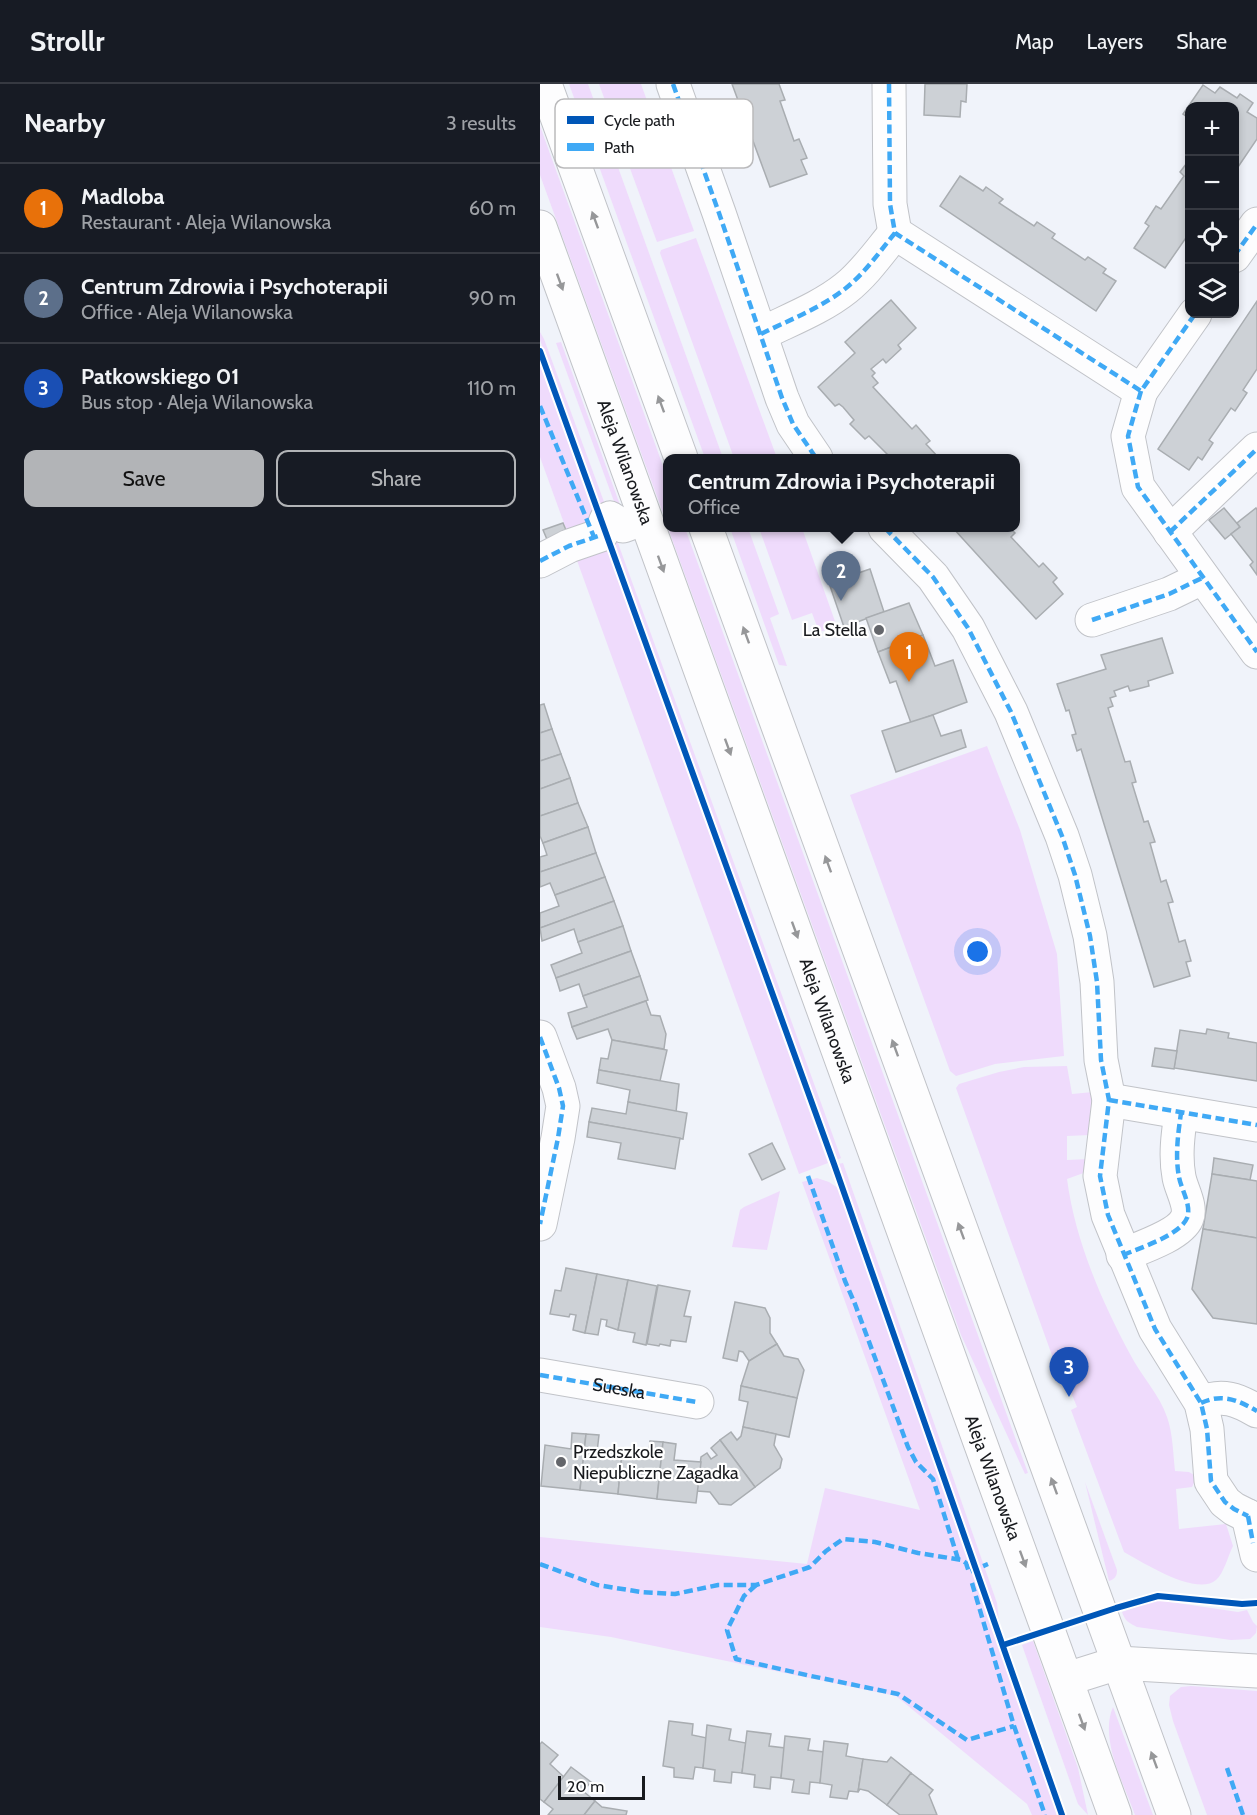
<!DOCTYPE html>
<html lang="en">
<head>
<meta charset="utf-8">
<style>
  :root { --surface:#171b24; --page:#242831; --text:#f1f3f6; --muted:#9ea1a6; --line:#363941; --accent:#b2b4b7 }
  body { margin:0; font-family:Cabin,sans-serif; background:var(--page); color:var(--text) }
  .controls { position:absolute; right:18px; top:18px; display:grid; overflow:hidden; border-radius:12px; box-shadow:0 3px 9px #0003 }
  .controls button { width:54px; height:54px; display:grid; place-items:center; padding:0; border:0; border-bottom:2px solid var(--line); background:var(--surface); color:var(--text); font:30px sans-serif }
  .scale { position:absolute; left:18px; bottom:15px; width:87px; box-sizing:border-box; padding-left:6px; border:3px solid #181a1e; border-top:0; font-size:16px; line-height:21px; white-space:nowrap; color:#181a1e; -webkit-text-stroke:4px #fff; paint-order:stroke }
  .you { position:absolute; left:438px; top:868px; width:21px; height:21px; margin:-15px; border:4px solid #fff; border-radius:50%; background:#1a73e8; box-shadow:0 0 0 9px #1a73e833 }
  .badge { display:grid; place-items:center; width:39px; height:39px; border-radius:50%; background:var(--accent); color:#fff; font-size:20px; font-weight:700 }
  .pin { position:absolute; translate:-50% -50px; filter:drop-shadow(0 2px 3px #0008) }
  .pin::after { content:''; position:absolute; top:32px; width:21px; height:18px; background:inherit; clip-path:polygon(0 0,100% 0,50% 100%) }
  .popup { position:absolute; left:123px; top:370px; width:357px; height:78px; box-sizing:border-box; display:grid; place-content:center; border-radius:12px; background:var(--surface); filter:drop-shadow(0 2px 4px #0005); font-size:20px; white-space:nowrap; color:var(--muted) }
  .popup b { font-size:22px; color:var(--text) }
  .popup::after { content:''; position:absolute; left:50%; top:100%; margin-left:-12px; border:12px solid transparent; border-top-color:var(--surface) }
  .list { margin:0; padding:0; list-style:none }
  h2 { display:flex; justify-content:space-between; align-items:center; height:78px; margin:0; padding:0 24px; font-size:26px }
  h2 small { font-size:20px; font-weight:400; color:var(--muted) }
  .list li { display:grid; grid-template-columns:39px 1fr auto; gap:18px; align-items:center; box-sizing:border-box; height:90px; padding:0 24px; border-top:2px solid var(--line) }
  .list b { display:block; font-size:22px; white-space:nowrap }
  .list p { margin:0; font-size:20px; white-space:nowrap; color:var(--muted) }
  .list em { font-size:20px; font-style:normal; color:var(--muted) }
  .actions { display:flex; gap:12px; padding:18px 24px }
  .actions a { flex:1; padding:14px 0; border:2px solid var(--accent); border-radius:12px; text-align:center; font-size:21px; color:var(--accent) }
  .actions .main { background:var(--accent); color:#111 }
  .icon { flex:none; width:33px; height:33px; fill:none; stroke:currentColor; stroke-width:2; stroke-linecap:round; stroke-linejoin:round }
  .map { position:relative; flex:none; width:717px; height:1731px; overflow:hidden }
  header { display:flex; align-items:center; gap:36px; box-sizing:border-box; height:84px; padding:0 30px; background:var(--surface); border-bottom:2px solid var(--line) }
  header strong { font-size:28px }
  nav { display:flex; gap:33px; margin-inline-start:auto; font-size:21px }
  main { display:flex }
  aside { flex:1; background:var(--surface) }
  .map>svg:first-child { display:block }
</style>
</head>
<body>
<header>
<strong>Strollr</strong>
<nav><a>Map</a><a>Layers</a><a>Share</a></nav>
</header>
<main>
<aside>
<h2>Nearby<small>3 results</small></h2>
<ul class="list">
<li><span class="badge" style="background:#e8710a">1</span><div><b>Madloba</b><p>Restaurant · Aleja Wilanowska</p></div><em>60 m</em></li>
<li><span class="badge" style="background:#5c6f8a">2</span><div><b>Centrum Zdrowia i Psychoterapii</b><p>Office · Aleja Wilanowska</p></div><em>90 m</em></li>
<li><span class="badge" style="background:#1a4fb4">3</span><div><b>Patkowskiego 01</b><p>Bus stop · Aleja Wilanowska</p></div><em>110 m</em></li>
</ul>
<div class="actions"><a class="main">Save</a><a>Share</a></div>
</aside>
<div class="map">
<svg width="717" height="1731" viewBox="0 0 717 1731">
  <rect width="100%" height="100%" fill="#f0f3fa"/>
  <!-- green -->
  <g fill="#efdbfc">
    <path d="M29,0H48L183,374H165Z"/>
    <path d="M59,0H101L154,147L117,158Z"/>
    <path d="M0,42L127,393V440L0,91Z"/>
    <path d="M156,154L237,374H194L120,169L121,166Z"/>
    <path d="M0,248L4,255L70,434L66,436L0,256Z"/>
    <path d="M21,258L84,432L83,442L16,259Z"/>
    <path d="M0,281L59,442L29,453L0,373Z"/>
    <path d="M128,444H145L488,1389L485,1390L421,1251Z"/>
    <path d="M190,444H208L239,530L230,534L247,582L239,581Z"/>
    <path d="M219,444H262L297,543L279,548L272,529L252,536Z"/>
    <path d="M74,448L301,1074L297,1076L71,449Z"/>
    <path d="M65,460L288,1079L259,1090L35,471Z"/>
    <path d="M447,662L480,746L517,870L524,972L455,980L416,992L410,987L310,711Z"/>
    <path d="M527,982L532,1010L553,1008L554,1027L550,1051L527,1052V1076L549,1075V1087L527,1095C535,1156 561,1216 590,1270C601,1292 620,1311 627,1333C633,1350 633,1370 635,1387L649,1388L654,1391L655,1397L652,1403L636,1405L639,1445L686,1440L693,1462C688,1472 684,1489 676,1496C657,1513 602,1478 584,1468L531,1326L537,1323L528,1301L523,1302L416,1004L419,1000L459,988L484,983Z"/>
    <path d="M303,1079L457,1519L459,1537L298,1080Z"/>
    <path d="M277,1094L289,1098L298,1104L519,1731H492L487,1720L356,1612L71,1553L0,1543V1453L267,1480L285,1404L380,1426L262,1098Z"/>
    <path d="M240,1107L227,1166L192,1163L200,1126L204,1123Z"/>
    <path d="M545,1398L577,1486C577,1492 575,1495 569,1497Z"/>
    <path d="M613,1517H624L698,1528L707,1526L713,1538L717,1542L716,1549L710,1555L691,1556L597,1543C589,1539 585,1537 582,1528Z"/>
    <path d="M493,1557L538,1684L548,1731L538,1720L482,1561Z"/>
    <path d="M651,1602L717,1607V1731H667L633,1637L629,1621L630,1612L641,1603Z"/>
    <path d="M573,1623L613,1731H595C584,1700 559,1655 573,1623Z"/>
  </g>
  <!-- building -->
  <g fill="#cdd1d6" stroke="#a9adb1" stroke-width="1.5">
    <path d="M192,0H239L245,16L240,17L254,57L259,55L267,74L261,76L267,90L230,103Z"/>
    <path d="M385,0H427L426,18L421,17L420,33L384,31Z"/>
    <path d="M663,1L675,9L680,3L697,14L700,10L713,19L707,28L717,34V55L698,83L696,81L694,83V22H650V35L643,30Z"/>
    <path d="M650,75V148L625,184L594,164L609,142L605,139L616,122L621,125L644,92L640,88Z"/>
    <path d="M420,92L443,107L446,103L463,115L459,119L494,142L497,138L515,150L512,154L545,176L548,173L566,185L563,189L576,197L556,227L400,122Z"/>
    <path d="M351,216L376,244L358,261L361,265L346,279L343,275L331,285L335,289L332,292L338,299L333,303L372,345L376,341L390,357L386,360L399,374H351L329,352L325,355L310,340L314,336L303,323L299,320L295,322L278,303L315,269L305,258Z"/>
    <path d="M717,217V285L703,306L707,309L695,327L691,324L669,356L673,359L662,376L658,373L649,386L618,365Z"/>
    <path d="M684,424L700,443L685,455L669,436Z"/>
    <path d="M716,424L717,426V491L710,481L713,478L691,450L700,443L697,439Z"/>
    <path d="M23,439L29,453L9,460L3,446Z"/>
    <path d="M413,444H470L475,449L471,453L499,483L503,479L517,494L513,498L523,510L496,535Z"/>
    <path d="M330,485L344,528L304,543L289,499Z"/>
    <path d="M369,519L383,551L338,568L326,534Z"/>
    <path d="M383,551L395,582L413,576L427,618L371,639L356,597L350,599L338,568Z"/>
    <path d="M622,554L633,589L608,597L609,602L590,607L588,602L574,607L576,612L570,614L573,622L568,624L585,678L590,677L596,698L592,699L604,738L608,737L615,758L610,759L621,798L626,796L633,818L628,819L639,858L645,856L651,877L646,878L650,892L614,903L541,665L537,667L532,651L536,650L529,626L526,627L517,600L566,585L561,571Z"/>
    <path d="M4,620L12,645L0,649V621Z"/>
    <path d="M393,631L401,652L421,646L426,663L356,688L342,647Z"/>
    <path d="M12,645L21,670L0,677V649Z"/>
    <path d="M21,670L30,694L0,705V677Z"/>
    <path d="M30,694L38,719L0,732V705Z"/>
    <path d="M38,719L48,743L3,759L0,752V732Z"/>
    <path d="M48,743L56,769L0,788V773L7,771L3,759Z"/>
    <path d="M56,769L65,793L15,811L10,799L0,803V788Z"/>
    <path d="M65,793L74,817L0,844V829L19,822L15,811Z"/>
    <path d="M74,817L83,842L38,858L34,845L2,857L0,844Z"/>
    <path d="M83,842L91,867L16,894L11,881L42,869L38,858Z"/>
    <path d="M91,867L100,892L43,912L39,900L20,907L16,894Z"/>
    <path d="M100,892L108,916L32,943L28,929L47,923L43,912Z"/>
    <path d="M106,917L111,931L120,932L126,950L124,965L72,956L68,945L37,955L32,943Z"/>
    <path d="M667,945L689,949L688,954L717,959V997L634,984L640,946L666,950Z"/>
    <path d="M72,956L127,966L120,997L59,986L61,974L68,975Z"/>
    <path d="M615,964L637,967L634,985L612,982Z"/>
    <path d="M59,986L139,1000L136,1028L88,1018L90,1006L57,999Z"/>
    <path d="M88,1018L147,1029L143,1055L49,1038L52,1024L86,1030Z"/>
    <path d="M49,1038L140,1054L135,1085L78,1075L81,1059L47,1053Z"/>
    <path d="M232,1059L245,1085L222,1096L209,1070Z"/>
    <path d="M674,1074L713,1081L710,1096L672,1090Z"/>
    <path d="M672,1090L717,1097V1154L663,1145Z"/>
    <path d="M663,1145L717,1154V1240L673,1234L652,1205Z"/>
    <path d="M26,1184L57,1190L45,1249L33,1246L36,1231L30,1230L29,1233L10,1230L15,1206L21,1207Z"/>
    <path d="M57,1190L88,1196L78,1246L66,1242L67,1236L61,1235L58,1251L45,1249Z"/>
    <path d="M88,1196L117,1202L106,1261L93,1258L95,1249L78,1246Z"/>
    <path d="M118,1201L150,1207L144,1232L151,1233L146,1258L131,1256L130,1262L120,1260L119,1262L107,1260Z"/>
    <path d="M195,1218L225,1224L230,1234V1249L237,1260L209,1277L203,1268L199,1267L197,1277L183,1274Z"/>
    <path d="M237,1260L244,1272L258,1275L264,1286L257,1314L201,1302L209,1277Z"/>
    <path d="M201,1302L257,1314L249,1353L203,1343L208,1318L199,1316Z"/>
    <path d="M203,1343L236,1350L234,1361L242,1375L240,1384L215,1403L180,1356L191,1348L197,1356L201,1352Z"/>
    <path d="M32,1349L46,1350L40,1406L1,1402L5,1361L31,1365Z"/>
    <path d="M46,1350L59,1351L57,1368L82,1369L78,1410L40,1406Z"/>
    <path d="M180,1356L215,1403L191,1421L179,1420L170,1408L157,1407L161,1373L167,1369L171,1375L177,1371L171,1364Z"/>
    <path d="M110,1357L123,1358L117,1415L78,1410L82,1369L108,1374Z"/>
    <path d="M123,1358L136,1360L134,1376L161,1378L156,1419L117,1415Z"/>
    <path d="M129,1637L153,1640L152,1651L167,1654L163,1684L155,1683L153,1695L134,1693V1684L123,1682Z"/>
    <path d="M167,1641L191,1645L189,1656L206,1659L202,1689L192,1688L191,1699L174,1697L175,1686L163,1684Z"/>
    <path d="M207,1647L231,1650L229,1662L245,1664L241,1694L231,1693L230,1705L214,1703L215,1691L202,1689Z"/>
    <path d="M245,1652L270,1655L268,1666L284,1668L280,1699L270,1698L269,1710L252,1708L254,1696L241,1694Z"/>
    <path d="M284,1657L308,1660L306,1672L323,1675L318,1708L309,1707L307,1715L290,1713L292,1701L280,1699Z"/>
    <path d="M2,1658L18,1671L10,1680L24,1693L4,1718L0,1715V1660Z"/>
    <path d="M351,1673L371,1689L347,1721L328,1707L320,1705L318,1708L323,1675L347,1678Z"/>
    <path d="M31,1683L51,1698L43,1707L55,1717L44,1731H8L13,1725L4,1718Z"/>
    <path d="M371,1689L393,1706L389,1711L397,1731H360L347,1721Z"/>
    <path d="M55,1717L62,1723L87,1727L86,1731H44Z"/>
  </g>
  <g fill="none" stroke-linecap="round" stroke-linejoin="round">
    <defs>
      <g id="minor">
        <path d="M133,0L179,129L242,314L253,340L276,374"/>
        <path d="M349,0L350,120L355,149L601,307L655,230"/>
        <path d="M694,172L717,140"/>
        <path d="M221,250C249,236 281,224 306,204C325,189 340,167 355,149"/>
        <path d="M601,307L588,352L598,403L717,568"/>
        <path d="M345,444L393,493L428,544L471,628L522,752L535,791L550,852L557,898L561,976L569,1016L560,1092L568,1131L615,1245L661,1319L667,1345L671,1397L685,1418L694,1425L708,1432"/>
        <path d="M630,448L717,365"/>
        <path d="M0,477L29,462L61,451L66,436L70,434L83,442L105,434"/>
        <path d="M552,536L629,510L662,494"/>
        <path d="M0,953L19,1004L23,1022L18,1054L0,1140"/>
        <path d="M569,1016L717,1041"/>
        <path d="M583,1171C600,1164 640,1151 647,1134C652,1122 641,1105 639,1093C635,1072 638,1050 641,1029"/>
        <path id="s1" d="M0,1291L157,1318"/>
        <path d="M661,1319C682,1309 698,1316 717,1327"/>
        <path d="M708,1432L717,1471"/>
        <path d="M527,1595L578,1579L717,1587"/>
      </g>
      <g id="major">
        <path d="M5,0L141,374"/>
        <path id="s2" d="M0,143L575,1731"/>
        <path d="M166,444L634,1731"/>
      </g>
    </defs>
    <!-- minor casing -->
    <use href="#minor" stroke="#c1c3c8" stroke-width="35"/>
    <!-- major casing -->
    <use href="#major" stroke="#c1c3c8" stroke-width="35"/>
    <!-- minor -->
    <use href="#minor" stroke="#fdfdfe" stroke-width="33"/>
    <!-- major -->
    <use href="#major" stroke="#fdfdfe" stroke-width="33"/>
    <!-- quiet -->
    <g stroke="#3fa9f5" stroke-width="4.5" stroke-dasharray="9 4.5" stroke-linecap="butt">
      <path d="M133,0L179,129L242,314L253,340L276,374"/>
      <path d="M349,0L350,120L355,149L601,307L655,230"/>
      <path d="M694,172L717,140"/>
      <path d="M221,250C249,236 281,224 306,204C325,189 340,167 355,149"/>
      <path d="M601,307L588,352L598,403L717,568"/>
      <path d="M0,322L54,453"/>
      <path d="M345,444L393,493L428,544L471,628L522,752L535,791L550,852L557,898L561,976L569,1016L560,1092L568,1131L615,1245L661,1319L667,1345L671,1397L685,1418L694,1425L708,1432"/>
      <path d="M630,448L717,365"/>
      <path d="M0,477L29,462L61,451"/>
      <path d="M552,536L629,510L662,494"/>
      <path d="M0,953L19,1004L23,1022L18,1054L0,1140"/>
      <path d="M569,1016L717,1041"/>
      <path d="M268,1092L305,1197L315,1220L368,1363L376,1378L393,1395L418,1475"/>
      <path d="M583,1171C600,1164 640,1151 647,1134C652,1122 641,1105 639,1093C635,1072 638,1050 641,1029"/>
      <path d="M0,1291L157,1318"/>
      <path d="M661,1319C682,1309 698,1316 717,1327"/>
      <path d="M708,1432L713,1459"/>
      <path d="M0,1480L57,1501L101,1508L135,1510L178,1501H216L270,1483L286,1467L303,1455L335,1458L378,1469L422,1476L426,1479L429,1488L448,1480"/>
      <path d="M432,1499L474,1642L505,1731"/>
      <path d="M216,1501L204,1512L187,1546L196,1575L271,1592L358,1610L427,1656L474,1642"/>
      <path d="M687,1684L703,1731"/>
    </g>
    <defs>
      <g id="cycleway">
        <path d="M0,267L294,1080L522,1731"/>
        <path d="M463,1561L576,1524L618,1512L702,1520L717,1519"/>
      </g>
    </defs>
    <!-- cycleway casing -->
    <use href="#cycleway" stroke="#fff" stroke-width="10"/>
    <!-- cycleway -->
    <use href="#cycleway" stroke="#0057b8" stroke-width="6"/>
  </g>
  <!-- one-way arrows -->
  <defs><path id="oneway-solid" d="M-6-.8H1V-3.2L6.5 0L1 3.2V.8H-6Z" transform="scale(1.5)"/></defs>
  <g fill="#969799">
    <use href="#oneway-solid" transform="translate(55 136) rotate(-110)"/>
    <use href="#oneway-solid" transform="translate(20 198) rotate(70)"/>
    <use href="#oneway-solid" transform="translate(121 320) rotate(-110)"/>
    <use href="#oneway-solid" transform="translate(121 480) rotate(70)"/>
    <use href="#oneway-solid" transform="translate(206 551) rotate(-110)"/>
    <use href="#oneway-solid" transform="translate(188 663) rotate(70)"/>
    <use href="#oneway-solid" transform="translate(288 780) rotate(-110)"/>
    <use href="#oneway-solid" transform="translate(255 846) rotate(70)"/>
    <use href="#oneway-solid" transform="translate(355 964) rotate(-110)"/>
    <use href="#oneway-solid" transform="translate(421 1147) rotate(-110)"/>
    <use href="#oneway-solid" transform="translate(514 1402) rotate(-110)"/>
    <use href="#oneway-solid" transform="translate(483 1475) rotate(70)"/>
    <use href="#oneway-solid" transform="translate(542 1638) rotate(70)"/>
    <use href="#oneway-solid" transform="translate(614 1676) rotate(-110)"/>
  </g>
  <!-- markers -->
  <g fill="#64666b" stroke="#fff" stroke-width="2">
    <circle cx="339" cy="546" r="6"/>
    <circle cx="21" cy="1378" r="6"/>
  </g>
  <g text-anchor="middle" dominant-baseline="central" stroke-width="4.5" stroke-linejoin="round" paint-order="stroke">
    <!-- street labels -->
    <g font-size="18" fill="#181a1e" stroke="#fff">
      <text stroke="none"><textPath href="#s2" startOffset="250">Aleja Wilanowska</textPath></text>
      <text stroke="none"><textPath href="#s2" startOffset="844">Aleja Wilanowska</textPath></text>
      <text stroke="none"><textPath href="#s1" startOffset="80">Sueska</textPath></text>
      <text stroke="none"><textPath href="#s2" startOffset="1330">Aleja Wilanowska</textPath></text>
    </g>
    <!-- poi labels -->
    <g font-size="18" fill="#181a1e" stroke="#fff" text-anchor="end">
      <text x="327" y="546">La Stella</text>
      <text x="33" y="1368" text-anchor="start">Przedszkole<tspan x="33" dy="21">Niepubliczne Zagadka</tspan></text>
    </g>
  </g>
  <!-- legend -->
  <rect x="15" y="15" width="198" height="69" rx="9" fill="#fff" stroke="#bababc" stroke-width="1.5"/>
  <rect x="27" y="32" width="27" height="8" fill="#0057b8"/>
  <rect x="27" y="59" width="27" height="8" fill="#3fa9f5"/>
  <g font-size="16" fill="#181a1e">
    <text x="64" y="42">Cycle path</text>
    <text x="64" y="69">Path</text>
  </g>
</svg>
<div class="controls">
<button>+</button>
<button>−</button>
<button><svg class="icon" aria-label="locate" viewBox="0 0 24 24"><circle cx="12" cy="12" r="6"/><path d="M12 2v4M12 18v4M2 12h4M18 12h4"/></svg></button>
<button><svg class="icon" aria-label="layers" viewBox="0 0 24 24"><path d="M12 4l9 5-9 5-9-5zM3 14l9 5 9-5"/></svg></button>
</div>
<div class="scale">20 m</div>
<div class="you"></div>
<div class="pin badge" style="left:369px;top:598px;background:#e8710a">1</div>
<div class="pin badge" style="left:301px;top:517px;background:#5c6f8a">2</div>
<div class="popup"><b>Centrum Zdrowia i Psychoterapii</b>Office</div>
<div class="pin badge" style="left:529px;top:1313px;background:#1a4fb4">3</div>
</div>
</main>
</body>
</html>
